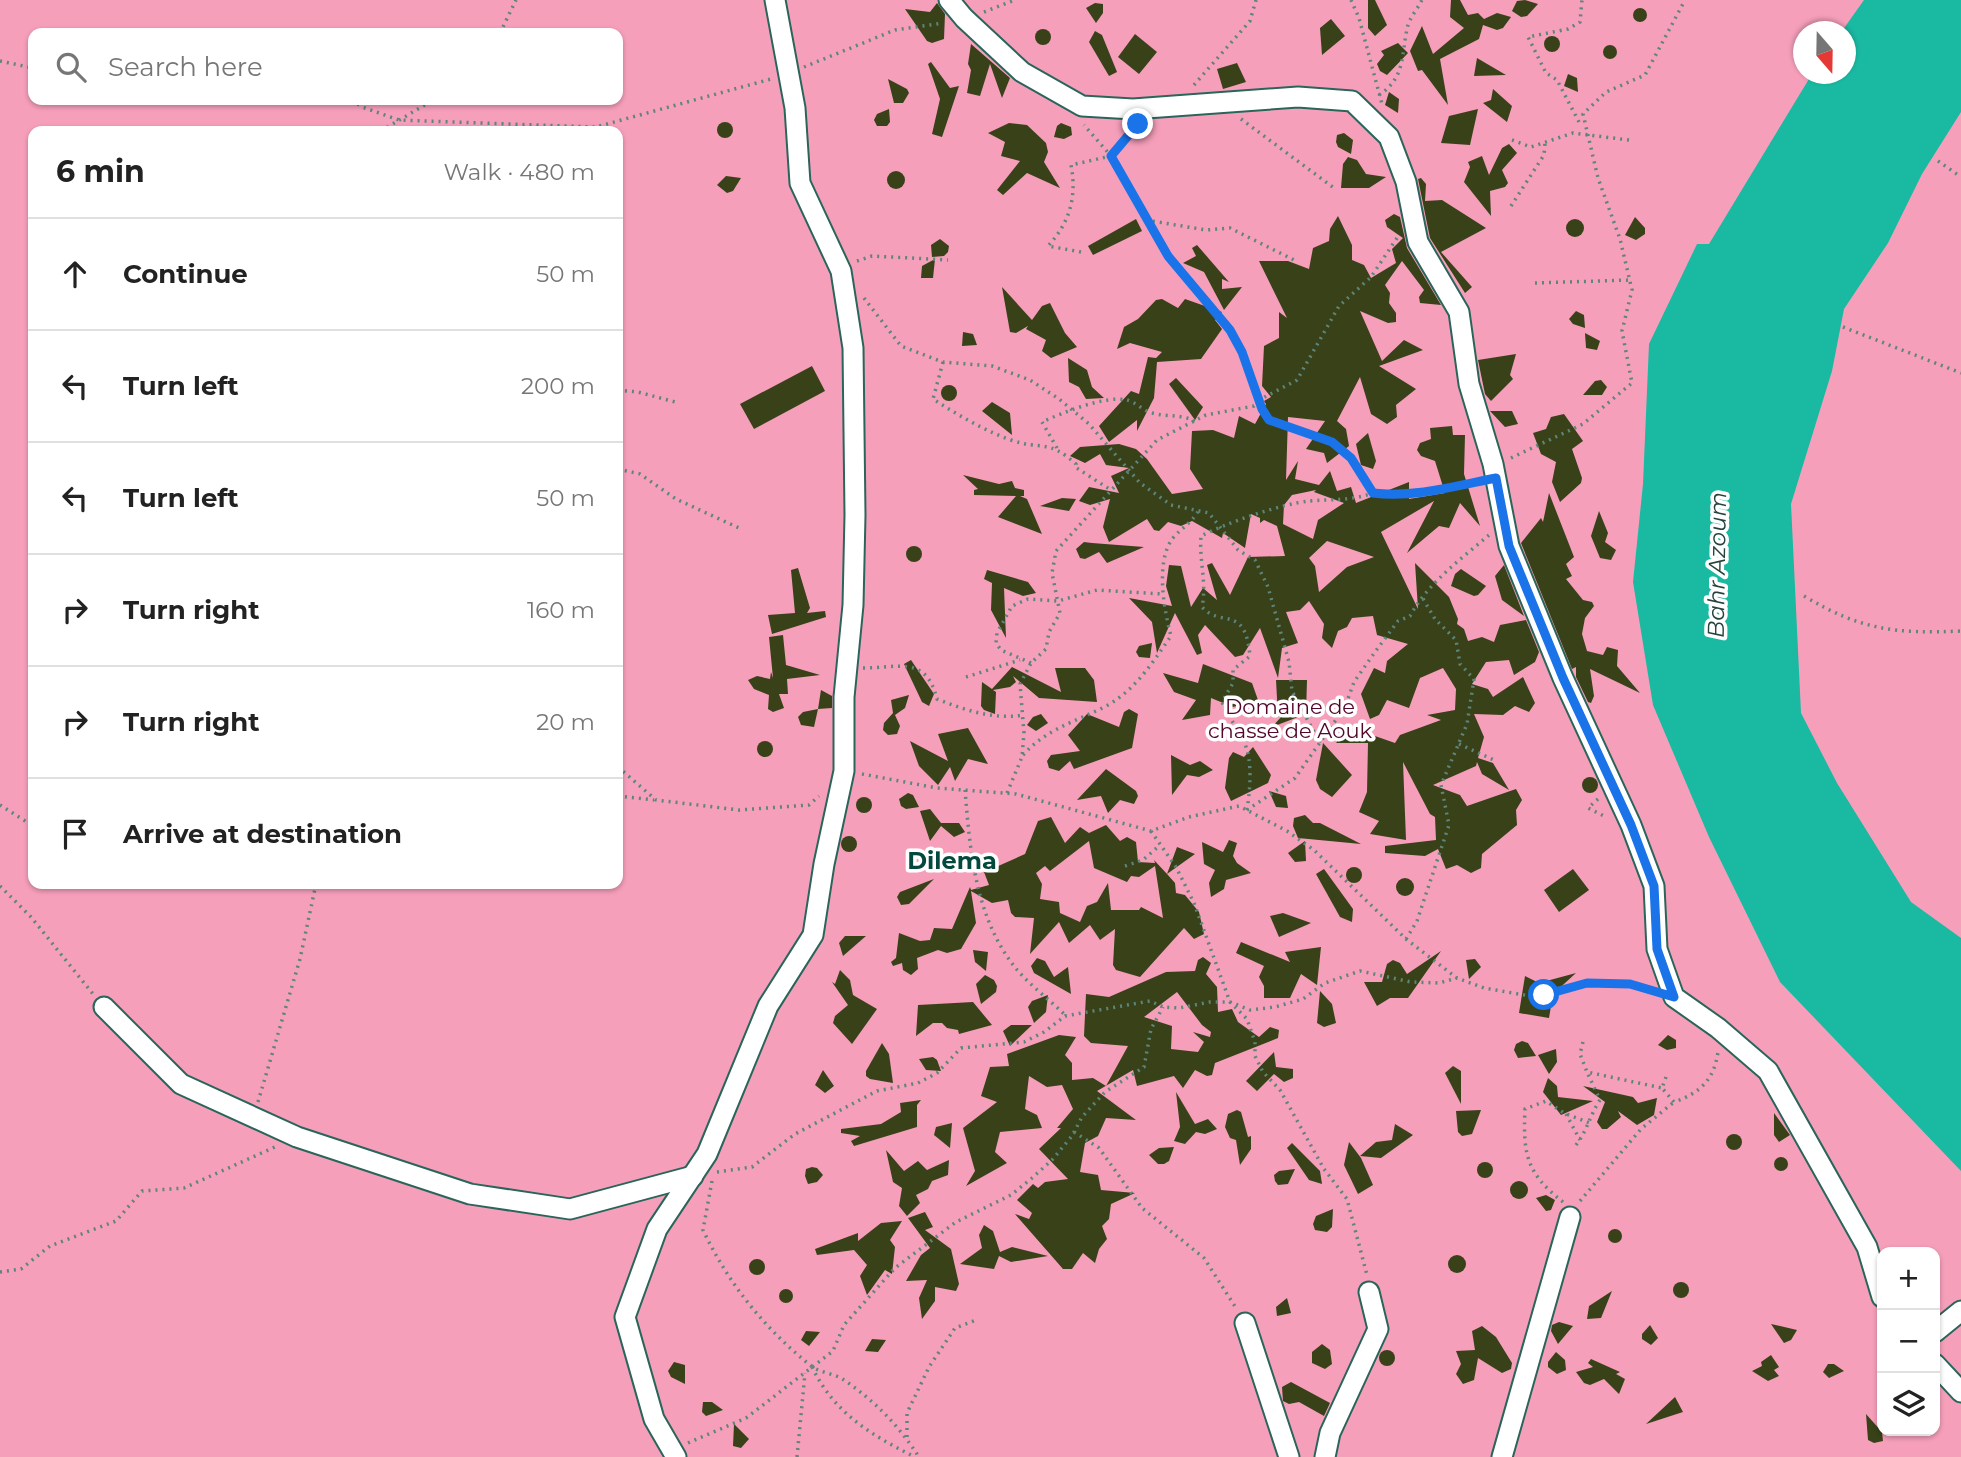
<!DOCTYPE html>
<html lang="en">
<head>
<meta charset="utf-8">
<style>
  :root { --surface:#fff; --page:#f6f6f6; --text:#222; --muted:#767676; --line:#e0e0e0 }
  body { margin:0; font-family:Montserrat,sans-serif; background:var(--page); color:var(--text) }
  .controls { position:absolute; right:21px; bottom:21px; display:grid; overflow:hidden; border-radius:14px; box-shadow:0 2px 5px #0004 }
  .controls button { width:63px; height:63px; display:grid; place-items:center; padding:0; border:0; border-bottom:2px solid var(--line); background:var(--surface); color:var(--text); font:35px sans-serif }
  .compass { position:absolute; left:1793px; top:21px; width:63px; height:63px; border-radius:50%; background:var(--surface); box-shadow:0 2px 5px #0004; rotate:160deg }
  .stop { position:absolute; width:21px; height:21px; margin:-16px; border:5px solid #1a73e8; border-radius:50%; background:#fff }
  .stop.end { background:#1a73e8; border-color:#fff; box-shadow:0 2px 7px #0008 }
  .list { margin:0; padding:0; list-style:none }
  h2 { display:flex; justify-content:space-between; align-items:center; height:91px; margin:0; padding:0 28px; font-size:30px }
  h2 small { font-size:23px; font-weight:400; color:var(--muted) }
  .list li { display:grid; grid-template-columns:46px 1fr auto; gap:21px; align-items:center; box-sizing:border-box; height:112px; padding:0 28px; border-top:2px solid var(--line) }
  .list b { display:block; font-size:26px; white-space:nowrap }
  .list em { font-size:23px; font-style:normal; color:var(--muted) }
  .icon { flex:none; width:38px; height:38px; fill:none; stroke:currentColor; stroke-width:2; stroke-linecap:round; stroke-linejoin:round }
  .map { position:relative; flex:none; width:1961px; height:1457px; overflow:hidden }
  .search { position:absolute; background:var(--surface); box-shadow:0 2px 5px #0004; left:28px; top:28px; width:595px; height:77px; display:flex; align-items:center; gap:18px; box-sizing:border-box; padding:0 24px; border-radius:14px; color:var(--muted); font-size:26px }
  .panel { position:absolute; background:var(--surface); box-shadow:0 2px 5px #0004; left:28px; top:126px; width:595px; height:763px; border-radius:14px }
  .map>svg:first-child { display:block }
</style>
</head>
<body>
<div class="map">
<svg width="1961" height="1457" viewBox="0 0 1961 1457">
  <rect width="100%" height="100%" fill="#b3f0e2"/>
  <!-- green -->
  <path fill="#f69fbb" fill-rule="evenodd" d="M0,0H1961V1457H0ZM1804,32H1846V74H1804ZM33,33H618V100H33ZM33,131H618V884H33ZM1882,1252H1935V1431H1882Z"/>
  <!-- water -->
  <path fill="#19b9a2" d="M1864,0H1961V112L1922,174L1888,243L1844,309L1832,371L1791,504L1801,713L1837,783L1911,902L1961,938V1171L1780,982L1709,837L1653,705L1633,582L1643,484L1649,344L1697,244H1709L1812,74H1846V32L1842,31Z"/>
  <!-- building -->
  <g fill="#394119" fill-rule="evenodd">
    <path d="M1368,0H1375L1387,25L1375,36L1368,28Z"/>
    <path d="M1451,0H1460L1468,15L1478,13L1484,19L1497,13L1511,17L1503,28L1497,30L1483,25L1479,39L1440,59L1448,105L1422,70L1418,71L1410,51L1422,26L1433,54L1464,28L1450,17Z"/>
    <path d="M1525,0L1538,4L1527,16L1521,17L1512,11L1517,1Z"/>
    <path d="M937,3L945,14L944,39L932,43L927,41L905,9L930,12Z"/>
    <path d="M1095,3L1103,4V13L1096,23L1086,8Z"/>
    <circle cx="1640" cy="15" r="7"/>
    <path d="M1331,19L1345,36L1322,55L1320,28Z"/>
    <circle cx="1043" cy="37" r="8"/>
    <path d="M1095,31L1102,35L1117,72L1109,76L1089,42Z"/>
    <path d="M1135,34L1157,52L1139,74L1118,57Z"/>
    <circle cx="1552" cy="44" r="8"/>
    <path d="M1398,43L1408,53L1387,75L1380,71L1377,64L1384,55L1381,51Z"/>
    <path d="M971,44L1010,78L1002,98L990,64L980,96L967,93L971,70L968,64Z"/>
    <circle cx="1610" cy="52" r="7"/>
    <path d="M1477,58L1506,75L1474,76Z"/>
    <path d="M931,62L950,88L959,86L942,137L932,134L940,99L928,64Z"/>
    <path d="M1237,63L1246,82L1223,89L1217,69Z"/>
    <path d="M1568,74L1577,78L1578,92L1564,86Z"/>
    <path d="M888,79L907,89L909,93L903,103H894Z"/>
    <path d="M1493,89L1512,106L1507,122L1483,103L1491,100Z"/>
    <path d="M1389,92L1399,99L1398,113L1385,105Z"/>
    <path d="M889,109L890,122L887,126H877L874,120L877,114Z"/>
    <path d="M1478,109L1470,145L1441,143L1449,116Z"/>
    <circle cx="725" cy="130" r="8"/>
    <path d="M1009,123L1027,125L1046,143L1048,152L1044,162L1060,188L1027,173L1003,195L997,190L1020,161L1001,156L1005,142L988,133Z"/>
    <path d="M1061,123L1071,127L1072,135L1064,139L1054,137L1057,126Z"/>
    <path d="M1344,133L1353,140L1351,154L1338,147L1336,142L1337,135Z"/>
    <path d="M1509,144L1517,153L1502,170L1508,183L1505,187L1490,191L1491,216L1464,182L1470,167L1468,162L1482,156L1489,175L1502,148Z"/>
    <path d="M1348,157L1357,160L1366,174L1386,177L1369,188H1341L1343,164Z"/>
    <circle cx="896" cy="180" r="9"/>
    <path d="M726,176L741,178L733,191L727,193L717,185Z"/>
    <path d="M1421,178L1426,184L1425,201L1442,200L1486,228L1441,252L1472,287L1465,293L1430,238L1418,179Z"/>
    <path d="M1394,214L1400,217L1407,248L1441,305L1420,303L1419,297L1424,290L1402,261L1385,285L1390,293L1389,303L1396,313V322L1388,323L1360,311L1382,361L1404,340L1423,350L1379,366L1416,389L1396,405L1397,417L1387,424L1371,414L1360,377L1337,421L1346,429L1349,446L1327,463L1324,453L1306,449L1325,421L1288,417L1286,480L1298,461L1295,479L1319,485L1330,471L1337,491L1351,487L1356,503L1409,482V499L1445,493L1435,461L1421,456L1417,450L1420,443L1431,439L1430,428L1452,426L1453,435H1465L1464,474L1480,526L1460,503L1449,528L1439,526L1407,553L1434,501L1381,532L1418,609L1415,563L1449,597L1458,619L1457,624L1464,629L1468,641L1482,637L1494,642L1500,625L1526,620L1539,652L1535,662L1514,675L1509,660L1486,662L1472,684L1488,689L1493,697L1523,677L1535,703L1529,712L1515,706L1503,715L1474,714L1484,737L1478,758L1493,763L1509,790L1482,774L1477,762L1476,766L1433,785L1460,795L1467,806L1516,789L1522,800L1516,810L1517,825L1482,854L1481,868L1471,873L1457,865L1446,869L1438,849L1425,856L1385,853V846L1436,840L1435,817L1430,814L1403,762L1406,840L1370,834L1379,821L1359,812L1367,792L1368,743H1336L1348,729L1352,728L1395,743L1400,735L1441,720L1427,715L1455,710L1456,689L1443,668L1420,678L1409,708L1387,700L1379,715L1370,719L1361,694L1374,668L1385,673L1387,661L1408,644L1377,635L1373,616L1352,618L1347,627L1338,631L1332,648L1322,638L1324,624L1309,601L1300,610L1286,612L1298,643L1282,648L1278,678L1260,628L1243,655L1235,657L1205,625L1198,635L1202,653L1197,655L1175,613L1157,653L1152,622L1129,598L1172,606L1166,586L1169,565L1181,566L1191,607L1203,588L1217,600L1207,565L1212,563L1230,595L1248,557L1285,556L1277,526L1264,520L1260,523V518L1251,514L1245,548L1223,533L1222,538L1192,521L1181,526L1168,522L1159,531L1154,530L1147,519L1109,542L1103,527L1110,499L1090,505L1079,501L1089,487L1119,493L1111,476L1129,468L1106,465L1100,454L1085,463L1070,456L1080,447L1119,444L1136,449L1147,459L1172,494L1203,489L1190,469L1192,431L1213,430L1234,438L1239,416L1255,424L1266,404L1264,401L1271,397L1262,386L1264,346L1279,338V312L1287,318L1259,261H1288L1309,269L1313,248L1329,241L1330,229L1338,216L1352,245V260L1364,265L1371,278L1396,263L1392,249L1403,238L1387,227L1385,220ZM1316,490L1314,492L1344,503L1318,520L1313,539L1283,524L1284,505L1292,495ZM1327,541L1374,557L1347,567L1319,592L1315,566L1309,558Z"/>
    <path d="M1635,217L1645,228V234L1636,240L1625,235Z"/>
    <path d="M1136,219L1142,231L1093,255L1088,246Z"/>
    <circle cx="1575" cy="228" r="9"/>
    <path d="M940,239L949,246L948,252L944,256L932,257L931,245Z"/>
    <path d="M1197,245L1229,282L1222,279V289L1242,287L1224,310L1204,272L1183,263L1196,256L1192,248Z"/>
    <path d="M935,259L933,278H921L922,266Z"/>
    <path d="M1002,287L1032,320L1042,306L1050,303L1065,333L1077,347L1051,358L1042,351L1046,340L1026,329L1028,326L1016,333L1010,332Z"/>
    <path d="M1162,299L1178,308L1185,299L1222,312L1215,320L1222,329L1201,359L1157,362L1154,398L1137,431V420L1109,442L1099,426L1131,391L1139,394L1148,357L1156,358L1162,352L1130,343L1117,349L1124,327L1138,319L1156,300Z"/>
    <path d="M1576,311L1584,315L1585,328L1573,324L1569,319Z"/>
    <path d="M963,332L973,334L977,345L962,346Z"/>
    <path d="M1585,333L1600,341L1597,350L1586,348Z"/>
    <path d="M1516,354L1510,375L1513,379L1491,401L1485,394L1478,360Z"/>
    <path d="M1068,358L1087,370L1092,387L1104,398L1086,399L1079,387L1069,382Z"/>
    <path d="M812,366L825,391L754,429L740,404Z"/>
    <path d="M1176,378L1203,407L1195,420L1169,384Z"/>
    <path d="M1601,380L1607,387L1602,395H1583L1595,381Z"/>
    <circle cx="949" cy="393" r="8"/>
    <path d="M992,402L1010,413L1012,435L982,411Z"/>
    <path d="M1490,411H1512L1518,424L1505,427Z"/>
    <path d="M1564,414L1583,441L1572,449L1582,478L1581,483L1560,502L1552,482L1556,462L1541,454L1533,433L1546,429L1551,417Z"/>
    <path d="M1368,433L1376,461L1373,469L1361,465L1356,444Z"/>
    <path d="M963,475L999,484L1012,481L1015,488L1024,490V496H1020L1027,499L1042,534L998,517L1016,496L974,495V490L978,489Z"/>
    <path d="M1549,493L1574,557L1566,564L1572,576L1566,579L1583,600L1592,602L1594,606L1585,618L1582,634L1587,651L1603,655L1607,647L1618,650L1617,666L1640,693L1590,669L1594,696L1591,703L1588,702L1576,677V667L1572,669L1521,543L1541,518L1543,522Z"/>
    <path d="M1062,498L1076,499L1069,511L1040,506Z"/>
    <path d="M1599,511L1608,533L1605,542L1616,550L1611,560L1600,558L1591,536Z"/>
    <path d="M1084,542L1092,543L1144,547L1107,563L1099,552L1085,559L1080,558L1076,549Z"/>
    <circle cx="914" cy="554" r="8"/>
    <path d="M1504,565L1524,616L1502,600L1495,576Z"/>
    <path d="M798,568L810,608L807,613L825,611L826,617L772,634L768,615L795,613L791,570Z"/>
    <path d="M1461,569L1486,586L1478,595L1474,596L1451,586L1455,574Z"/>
    <path d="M987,570L1028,582L1036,593L1023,596L1004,588L1006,638L991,610L992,583L984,579Z"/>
    <path d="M783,635L786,665L820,675L787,679L788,694H779L784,708L773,712L768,709L769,695L754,689L748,680L757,676L770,679L771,672L773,678L769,637Z"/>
    <path d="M1152,643L1150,658L1139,657L1136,652L1139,646Z"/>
    <path d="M911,660L934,694L929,706L922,702L904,664Z"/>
    <path d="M1203,664L1252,683L1258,700L1233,707L1211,698L1210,715L1182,720L1196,700L1174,692L1163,673L1198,683Z"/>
    <path d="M1012,667L1061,692L1055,668H1085L1094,680L1097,702L1039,698L1013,676L1016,682L1010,687L993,690L996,692L995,714L984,710L981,706L982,682L992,689Z"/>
    <path d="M1276,680H1307L1306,714L1272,727L1282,716L1278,717Z"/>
    <path d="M821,690L832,696V708L818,709Z"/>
    <path d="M909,695L905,708L895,715L900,726L897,734L888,735L883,730L884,723L893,713L891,700Z"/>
    <path d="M818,709L814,727L801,725L798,717L803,712Z"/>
    <path d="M1129,709L1138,714L1132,748L1074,769L1070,761L1059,771L1049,768L1047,761L1051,755L1080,751L1068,735L1087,714L1119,727L1124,712Z"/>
    <path d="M1041,714L1048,723L1036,731L1027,725L1033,717Z"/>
    <path d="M968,728L988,764L968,759L955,781L950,767L938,785L919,766L910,741L948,761L938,734Z"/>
    <circle cx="765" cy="749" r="8"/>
    <path d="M1323,743L1352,775L1332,797L1320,789L1316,780Z"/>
    <path d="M1253,747L1271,775L1268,783L1231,801L1225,788L1229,758L1233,752L1244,757Z"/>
    <path d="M1171,755L1190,765L1200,761L1213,770L1199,777L1187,775L1172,795Z"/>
    <path d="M1106,769L1136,791L1138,796L1134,804L1120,800L1108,813L1101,796L1077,800Z"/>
    <circle cx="1590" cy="785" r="8"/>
    <path d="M1269,791L1286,796L1288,808L1276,807Z"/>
    <path d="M908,793L913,795L919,807L906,809L901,806L899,799Z"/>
    <circle cx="864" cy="805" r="8"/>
    <path d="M930,809L941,823H959L965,832L954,837L941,826L930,841L920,811Z"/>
    <path d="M1305,815L1313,823H1320L1361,844L1298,838L1293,826L1294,818Z"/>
    <path d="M1051,817L1065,843L1080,827L1089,833L1106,825L1120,841L1127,837L1136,842L1138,862L1155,863L1154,860L1167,874L1177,847L1195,854L1167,874L1175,883L1176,893L1185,895L1199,912L1204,934L1194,939L1184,928L1140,977L1116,970L1113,965L1115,929L1100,940L1090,925L1069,943L1059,922L1030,954L1034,918L1015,917L1011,913L1008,900L992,903L971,891L976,923L961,949L947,953L938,950L917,958L918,969L911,975L903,970L902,963L893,966L891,962L896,958L899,933L920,941L930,940L934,928L952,929L970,887L971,890L989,885L984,872L988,867H996L1025,854L1038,821ZM1089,841L1094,868L1127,882L1131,876L1139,877L1155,866L1163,918L1141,907L1139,910H1111L1108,883L1097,902L1087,906L1080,922L1060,913L1059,902L1040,899L1042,884L1036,873L1045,866L1050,871Z"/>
    <circle cx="849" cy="844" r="8"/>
    <path d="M1229,840L1237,843L1233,856L1237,863L1251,873L1226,880L1224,889L1211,897L1209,883L1215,870L1204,864L1202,842L1223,852Z"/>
    <path d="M1305,841L1306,861L1295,862L1288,853Z"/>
    <circle cx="1354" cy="875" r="8"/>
    <path d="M1324,869L1353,909L1352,922L1340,917L1316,874Z"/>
    <path d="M1573,869L1589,890L1559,912L1544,890Z"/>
    <circle cx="1405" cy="887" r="9"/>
    <path d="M934,879L909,904L901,905L897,897L900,892Z"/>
    <path d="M1283,913L1311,923L1279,937L1270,916Z"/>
    <path d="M845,936H866L843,956L839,943Z"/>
    <path d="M1241,942L1290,962L1285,952L1321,947L1317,985L1301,974L1290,998H1264V986L1259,977L1264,966L1236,953Z"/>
    <path d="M973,950L988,952L986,971L975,962Z"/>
    <path d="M1441,951L1408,998H1390L1377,1006L1364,982H1382L1387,964L1393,960L1400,963L1407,974Z"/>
    <path d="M1203,957L1211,963L1206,974L1217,987L1218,1012L1232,1009L1238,1022L1259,1037L1270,1027L1279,1030L1278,1038L1215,1063L1212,1075L1207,1076L1195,1070L1183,1088L1174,1076L1137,1086L1133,1070L1097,1091L1136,1120L1106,1118L1098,1136L1085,1143L1080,1172L1098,1175L1101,1190L1135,1193L1111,1204L1109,1219L1102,1226L1107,1239L1099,1249L1095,1263L1083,1253L1072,1269H1063L1015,1214L1029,1219L1032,1213L1017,1200L1033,1184L1038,1188L1045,1182L1068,1179L1039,1149L1061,1128H1057L1073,1109L1062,1085L1047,1087L1029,1076L1025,1109L1037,1115L1042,1128L1000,1132L995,1152L1007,1163L966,1186L975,1171L963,1128L997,1102L981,1096L990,1067L1009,1066L1007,1054L1059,1035L1076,1037L1065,1055L1072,1063V1080L1093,1078L1106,1086L1128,1046L1091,1043L1084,1036L1086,994L1109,997L1166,972L1195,971L1198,960ZM1177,992L1202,1025L1211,1032L1210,1037L1193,1032L1204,1042L1198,1052L1171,1049L1172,1026L1144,1017Z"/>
    <path d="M1037,958L1045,961L1054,977L1068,967L1071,994L1034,973L1031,966Z"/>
    <path d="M1475,959L1481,967L1469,979L1466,960Z"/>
    <path d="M840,970L850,980L853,995L877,1009L852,1044L833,1023L835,1016L848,1005L832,982L835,984Z"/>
    <path d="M1576,973L1553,994L1549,1018L1519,1013L1525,976L1539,983Z"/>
    <path d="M985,975L994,980L997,986L996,992L981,1004L976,984Z"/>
    <path d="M1320,991L1332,1004L1336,1023L1324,1027L1317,1023Z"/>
    <path d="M1048,995L1046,1012L1034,1023L1028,1007L1032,1001Z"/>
    <path d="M973,1002L992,1025L959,1034L958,1030L947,1028L942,1023H933L916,1036L918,1005Z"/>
    <path d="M1011,1025H1032L1010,1046L1003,1031Z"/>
    <path d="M1668,1035L1676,1040V1048L1667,1050L1658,1045Z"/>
    <path d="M1522,1041L1528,1043L1536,1056L1518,1058L1514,1050L1516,1044Z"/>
    <path d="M882,1043L889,1054L893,1083L870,1079L866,1076V1071Z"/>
    <path d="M1556,1049L1557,1062L1549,1074L1538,1055Z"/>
    <path d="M1274,1052L1276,1067L1293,1069V1078L1284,1082L1274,1074L1257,1091L1246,1081Z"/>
    <path d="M933,1057L937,1060L941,1071L926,1070L919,1059Z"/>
    <path d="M1453,1066L1461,1071V1104L1445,1073Z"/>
    <path d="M823,1070L834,1086L825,1093L815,1085Z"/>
    <path d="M1548,1078L1557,1086L1558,1097L1593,1101L1561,1115L1543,1092Z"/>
    <path d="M1583,1086L1633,1097L1638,1103L1657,1098L1654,1115L1637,1125L1618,1111L1621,1117L1607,1129H1602L1597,1122L1605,1102Z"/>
    <path d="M1176,1092L1195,1124L1208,1119L1217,1129L1205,1134L1196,1132L1185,1144L1174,1141L1180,1127Z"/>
    <path d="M921,1100L917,1105V1127L854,1146L851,1141L860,1136L841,1133V1129L881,1124L901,1112L900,1103Z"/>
    <path d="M1237,1110L1241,1112L1248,1137L1251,1136V1149L1240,1165L1236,1140L1230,1138L1225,1127L1228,1114Z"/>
    <path d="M1481,1110L1472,1134L1462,1136L1458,1132L1456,1111Z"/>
    <path d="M1774,1113L1790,1135L1779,1142L1774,1135Z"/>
    <path d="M952,1123L950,1148L934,1135L936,1127Z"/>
    <path d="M1395,1124L1413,1135L1381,1158L1360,1156L1376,1142L1392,1140Z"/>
    <circle cx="1734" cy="1142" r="8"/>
    <path d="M1349,1142L1361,1158L1373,1185L1358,1194L1344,1165Z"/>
    <path d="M1292,1143L1320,1171L1322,1184L1309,1180L1287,1148Z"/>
    <path d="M1174,1147L1169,1161L1164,1164H1158L1149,1155L1159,1148Z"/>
    <path d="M886,1150L904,1171L918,1161L927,1170L949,1160L948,1175L932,1181L928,1189L916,1195L920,1203L907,1216L899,1206L902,1188L893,1182Z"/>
    <circle cx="1781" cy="1164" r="7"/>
    <circle cx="1485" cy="1170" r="8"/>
    <path d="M812,1167L817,1168L823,1175L817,1182L808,1184L805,1176L806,1169Z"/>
    <path d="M1295,1169L1288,1184L1278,1185L1275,1181L1274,1175L1279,1171Z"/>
    <circle cx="1519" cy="1190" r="9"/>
    <path d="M1546,1195L1555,1200L1551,1210L1546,1211L1536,1198Z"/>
    <path d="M1333,1209L1332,1227L1327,1232L1315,1230L1313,1224L1316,1216Z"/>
    <path d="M925,1212L933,1227L925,1230L951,1249L959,1284L956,1291L935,1287V1301L922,1319L919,1298L927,1280L906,1281L921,1255L930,1248L908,1218Z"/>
    <path d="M902,1221L890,1240L895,1247L892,1274L885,1270L867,1295L860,1276L867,1265L854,1250L817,1255L815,1249L858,1233V1241L881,1223Z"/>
    <path d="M984,1225L993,1231L1000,1252L1012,1247L1048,1256L1011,1262L999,1256L994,1269L960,1264L982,1248L979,1235Z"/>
    <circle cx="1615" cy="1236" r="7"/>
    <circle cx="1457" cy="1264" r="9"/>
    <circle cx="757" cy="1267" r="8"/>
    <circle cx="1681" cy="1290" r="8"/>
    <circle cx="786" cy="1296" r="7"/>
    <path d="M1612,1291L1601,1318L1587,1319L1589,1306Z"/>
    <path d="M1287,1298L1291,1313L1277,1316L1276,1307Z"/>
    <path d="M1559,1322L1573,1326L1558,1344L1551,1331L1552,1325Z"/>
    <path d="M1771,1324L1797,1330L1791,1340L1784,1343Z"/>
    <path d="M1650,1325L1658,1338L1651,1345L1642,1339V1334Z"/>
    <path d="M1482,1326L1496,1337L1512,1363L1511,1369L1502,1373L1478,1358L1474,1380L1463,1384L1456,1374L1461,1364L1456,1351L1475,1350L1472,1331Z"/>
    <path d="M806,1331L820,1332L809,1346L801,1340Z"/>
    <path d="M872,1339L886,1340L878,1352L865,1351Z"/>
    <path d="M1322,1344L1330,1350L1332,1364L1325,1369L1312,1363V1352Z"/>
    <circle cx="1387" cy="1358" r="8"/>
    <path d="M1556,1352L1565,1360L1566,1370L1557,1374L1548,1367V1362Z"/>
    <path d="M1771,1355L1779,1367L1774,1370L1779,1376L1768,1381L1752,1371L1762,1366L1761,1362Z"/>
    <path d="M1591,1359L1620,1372L1616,1374L1625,1379L1619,1394L1604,1379L1590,1385L1584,1383L1576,1372L1593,1367L1588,1363Z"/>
    <path d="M674,1362L685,1365V1384L671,1377L668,1371Z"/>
    <path d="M1828,1364H1834L1844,1371L1829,1378L1823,1372Z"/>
    <path d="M1291,1382L1330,1403L1324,1416L1299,1402L1289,1404L1283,1401L1282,1387Z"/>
    <path d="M1675,1397L1683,1412L1646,1424Z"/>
    <path d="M703,1402H712L723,1410L706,1416L702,1412Z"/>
    <path d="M1866,1414L1882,1432L1883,1441L1874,1443L1868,1440Z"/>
    <path d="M734,1424L749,1439L741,1448L733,1446Z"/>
  </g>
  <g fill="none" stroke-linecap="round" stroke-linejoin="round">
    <defs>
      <g id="minor">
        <path d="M949,0L964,18L1022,72L1082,106L1133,109L1298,97L1352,101L1389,137L1406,182L1418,242L1459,312L1469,384L1493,464L1509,546L1563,678L1631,825L1654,886L1657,949L1674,997L1718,1028L1768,1071L1867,1247L1882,1297"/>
        <path d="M104,1007L181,1084L297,1137L470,1194L570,1209L693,1176"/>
        <path d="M1245,1323L1289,1457"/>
        <path d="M1935,1332L1961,1311"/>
        <path d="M1935,1364L1961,1392"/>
        <path d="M676,1457L654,1419L625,1317L657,1229L707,1154L768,1006L813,935L824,864L844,771V697L853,605L855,515L853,348L841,271L800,183L795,108L775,0"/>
        <path d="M1325,1457L1330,1433L1378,1329L1369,1292"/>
        <path d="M1502,1457L1570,1217"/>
      </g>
    </defs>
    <!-- minor casing -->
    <use href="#minor" stroke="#2a655a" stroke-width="23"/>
    <!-- path -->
    <g stroke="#5d857b" stroke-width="3.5" stroke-dasharray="2 5" stroke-linecap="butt">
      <path d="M1351,0L1359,18L1382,104"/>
      <path d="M984,12L1015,0"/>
      <path d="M500,33L516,0"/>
      <path d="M0,61L33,68"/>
      <path d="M804,67L895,30L943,23"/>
      <path d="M1194,85L1250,21L1256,0"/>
      <path d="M1379,95C1407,77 1401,51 1408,25C1411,16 1418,8 1422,0"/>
      <path d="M352,100L362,107L399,120L596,127L771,79"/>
      <path d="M1241,119L1334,188"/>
      <path d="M1579,122L1557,80L1546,73L1528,37L1568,29L1580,22L1582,0"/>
      <path d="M381,131L433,100"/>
      <path d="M1512,140L1531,147L1573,133L1629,140"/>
      <path d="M1938,161L1961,177"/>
      <path d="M1511,206L1544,155L1545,143"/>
      <path d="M1146,220L1206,230L1230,228L1298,262"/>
      <path d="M1397,238L1371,277L1339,306L1297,380L1259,400C1267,432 1307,429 1332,442C1352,454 1360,475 1373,493L1392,495L1480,481"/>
      <path d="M1081,252L1048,246C1070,222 1077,197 1071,165L1111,156L1084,125"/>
      <path d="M857,261L872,256L948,260"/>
      <path d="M1535,283L1630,280"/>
      <path d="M864,298L901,346L943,362L992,366L1030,380L1059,399L1089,424L1140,483L1171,505L1209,513L1238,550L1255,560L1268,587L1289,662L1292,691L1320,743"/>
      <path d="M1843,327L1961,373"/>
      <path d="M943,362L933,399C958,415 983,430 1011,440C1042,451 1047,438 1076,464L1075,467L1111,490"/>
      <path d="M618,390L638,392L679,403"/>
      <path d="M1057,448L1042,422C1062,413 1105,395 1127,400C1136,402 1143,411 1152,413C1167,417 1180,414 1195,421"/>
      <path d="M1511,458L1583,424L1632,383L1622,331L1632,290L1620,239L1598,178L1583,114L1606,92L1645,75L1685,0"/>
      <path d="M618,469L640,474L676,499L739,528"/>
      <path d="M1804,596C1861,630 1895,634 1961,631"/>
      <path d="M1031,663L1001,650L996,643L997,633L1012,606L1028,599L1058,601L1097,590L1162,594"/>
      <path d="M863,668C899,668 926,655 937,699C965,710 993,720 1023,715"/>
      <path d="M966,677L1020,660"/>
      <path d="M1459,744L1494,760"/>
      <path d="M1023,755C1047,728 1078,721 1108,705C1136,689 1153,662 1171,636C1164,610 1155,561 1173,538C1182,527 1190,525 1199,510"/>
      <path d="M618,767L656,800L739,810L809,805L819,796"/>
      <path d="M862,774L937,788L1016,794L1151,831L1189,817L1239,806L1287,831L1314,850L1406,939L1457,978L1484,988L1530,996L1559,993L1586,983L1630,984L1652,990"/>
      <path d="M965,790C970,850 975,916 1014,966C1028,984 1049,999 1065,1015"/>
      <path d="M1007,793L1022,757L1024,733L1020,684L1031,663L1046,649L1049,632L1060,613L1052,573L1056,551L1157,440L1206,415L1254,406L1259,400L1243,352L1231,330L1168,256L1111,156L1135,127"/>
      <path d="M618,796L654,800"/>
      <path d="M1598,799L1588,808L1606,817"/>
      <path d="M0,805L33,826"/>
      <path d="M1247,810C1250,791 1253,760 1244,742C1238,728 1228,717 1222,702L1233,683V670L1250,656C1245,603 1222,629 1202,607C1207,582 1199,561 1201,536C1226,523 1281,504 1309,501C1332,499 1351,501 1373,493"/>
      <path d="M1247,810L1295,778L1345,707L1354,682L1375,652L1398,621L1410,616C1428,583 1461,559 1489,535"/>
      <path d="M1151,831L1176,867L1194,903L1230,1002L1247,1019L1255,1042V1056L1263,1072L1280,1090L1324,1169L1347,1199L1367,1275"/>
      <path d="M1125,866L1143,860L1160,845"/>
      <path d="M0,886L31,917L93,994"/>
      <path d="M1406,939L1417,921L1449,825L1441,785L1467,724L1474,679L1460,664L1456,640L1435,619L1422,597"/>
      <path d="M1583,1042L1580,1054L1587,1072L1662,1088"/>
      <path d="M1666,1077L1662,1088L1674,1102C1700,1093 1714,1080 1718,1052"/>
      <path d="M258,1102L300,959L316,884"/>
      <path d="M1566,1114L1580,1140"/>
      <path d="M1074,1132L1099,1148L1142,1208L1204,1258L1236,1308"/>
      <path d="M1576,1145C1587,1131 1590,1115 1600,1100L1587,1072"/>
      <path d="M717,1172L752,1167L795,1134L877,1091L918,1083L937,1073L961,1048L1024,1042L1044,1032L1065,1016L1150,1001L1163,1007L1179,1008L1210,1002H1230L1250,1010L1275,1007L1303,999L1325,983L1360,971L1411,982L1439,983L1457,978"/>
      <path d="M712,1181L703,1230C728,1283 764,1328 810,1365C819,1373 834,1373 844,1380C875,1401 899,1426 919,1457"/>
      <path d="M1580,1201L1641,1129L1674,1102"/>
      <path d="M1563,1202C1526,1173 1523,1154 1525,1109L1546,1101L1564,1113L1590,1123"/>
      <path d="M0,1272L21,1269L50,1246L116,1221L142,1191L184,1188L275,1147"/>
      <path d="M812,1367C834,1413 871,1435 915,1457"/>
      <path d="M907,1437V1413L929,1367L955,1328L976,1320"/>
      <path d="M688,1443L746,1418L833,1351L844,1325L895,1268L956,1222L1011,1195L1032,1178L1052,1160L1072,1136L1082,1117L1105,1092L1144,1067L1151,1029L1163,1007"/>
      <path d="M797,1457L805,1373"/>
    </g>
    <!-- minor -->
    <use href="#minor" stroke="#fff" stroke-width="19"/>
  </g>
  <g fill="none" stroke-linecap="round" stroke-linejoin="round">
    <!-- route -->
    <path stroke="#1a73e8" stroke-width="9" d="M1138,124L1111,156L1168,256L1230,330L1242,352L1262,409L1269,420L1332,442L1351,458L1373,493C1414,498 1456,486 1496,478L1509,546L1563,678L1631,825L1654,886L1657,949L1674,997L1630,984L1587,983L1544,995"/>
  </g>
  <g text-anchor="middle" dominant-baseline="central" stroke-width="7" stroke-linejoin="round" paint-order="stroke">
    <!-- park labels -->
    <g font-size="21" fill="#53052a" stroke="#fff">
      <text x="1290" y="706">Domaine de<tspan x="1290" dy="24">chasse de Aouk</tspan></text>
    </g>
    <!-- water labels -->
    <g font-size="23" font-style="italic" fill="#25433c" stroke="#fff">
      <text transform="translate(1717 565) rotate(-89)">Bahr Azoum</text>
    </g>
    <!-- quarter labels -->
    <g font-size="24" font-weight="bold" fill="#04493e" stroke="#fff">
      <text x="952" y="860">Dilema</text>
    </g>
  </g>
</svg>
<div class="controls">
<button>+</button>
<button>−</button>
<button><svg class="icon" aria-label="layers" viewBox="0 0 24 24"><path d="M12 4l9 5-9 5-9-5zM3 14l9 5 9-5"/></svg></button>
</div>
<svg class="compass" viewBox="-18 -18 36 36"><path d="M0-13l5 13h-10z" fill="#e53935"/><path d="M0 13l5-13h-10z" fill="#767676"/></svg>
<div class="stop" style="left:1544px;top:995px"></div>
<div class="stop end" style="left:1138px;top:124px"></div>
<div class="search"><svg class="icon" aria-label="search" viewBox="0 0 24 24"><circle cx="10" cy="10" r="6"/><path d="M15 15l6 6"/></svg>Search here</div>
<section class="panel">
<h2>6 min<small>Walk · 480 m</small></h2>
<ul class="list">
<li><svg class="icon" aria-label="ahead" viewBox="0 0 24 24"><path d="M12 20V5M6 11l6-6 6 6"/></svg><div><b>Continue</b></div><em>50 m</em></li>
<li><svg class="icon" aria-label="left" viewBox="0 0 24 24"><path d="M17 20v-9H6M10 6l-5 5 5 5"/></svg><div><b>Turn left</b></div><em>200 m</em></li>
<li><svg class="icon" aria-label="left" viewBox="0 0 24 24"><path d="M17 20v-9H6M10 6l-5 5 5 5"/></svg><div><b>Turn left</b></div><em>50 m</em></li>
<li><svg class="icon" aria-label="right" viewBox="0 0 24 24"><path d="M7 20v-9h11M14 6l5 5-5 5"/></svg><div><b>Turn right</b></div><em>160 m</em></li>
<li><svg class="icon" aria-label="right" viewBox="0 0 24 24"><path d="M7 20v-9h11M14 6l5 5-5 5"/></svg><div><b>Turn right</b></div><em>20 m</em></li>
<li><svg class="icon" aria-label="arrive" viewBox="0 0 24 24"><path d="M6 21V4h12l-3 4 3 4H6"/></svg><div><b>Arrive at destination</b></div></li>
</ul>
</section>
</div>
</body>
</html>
